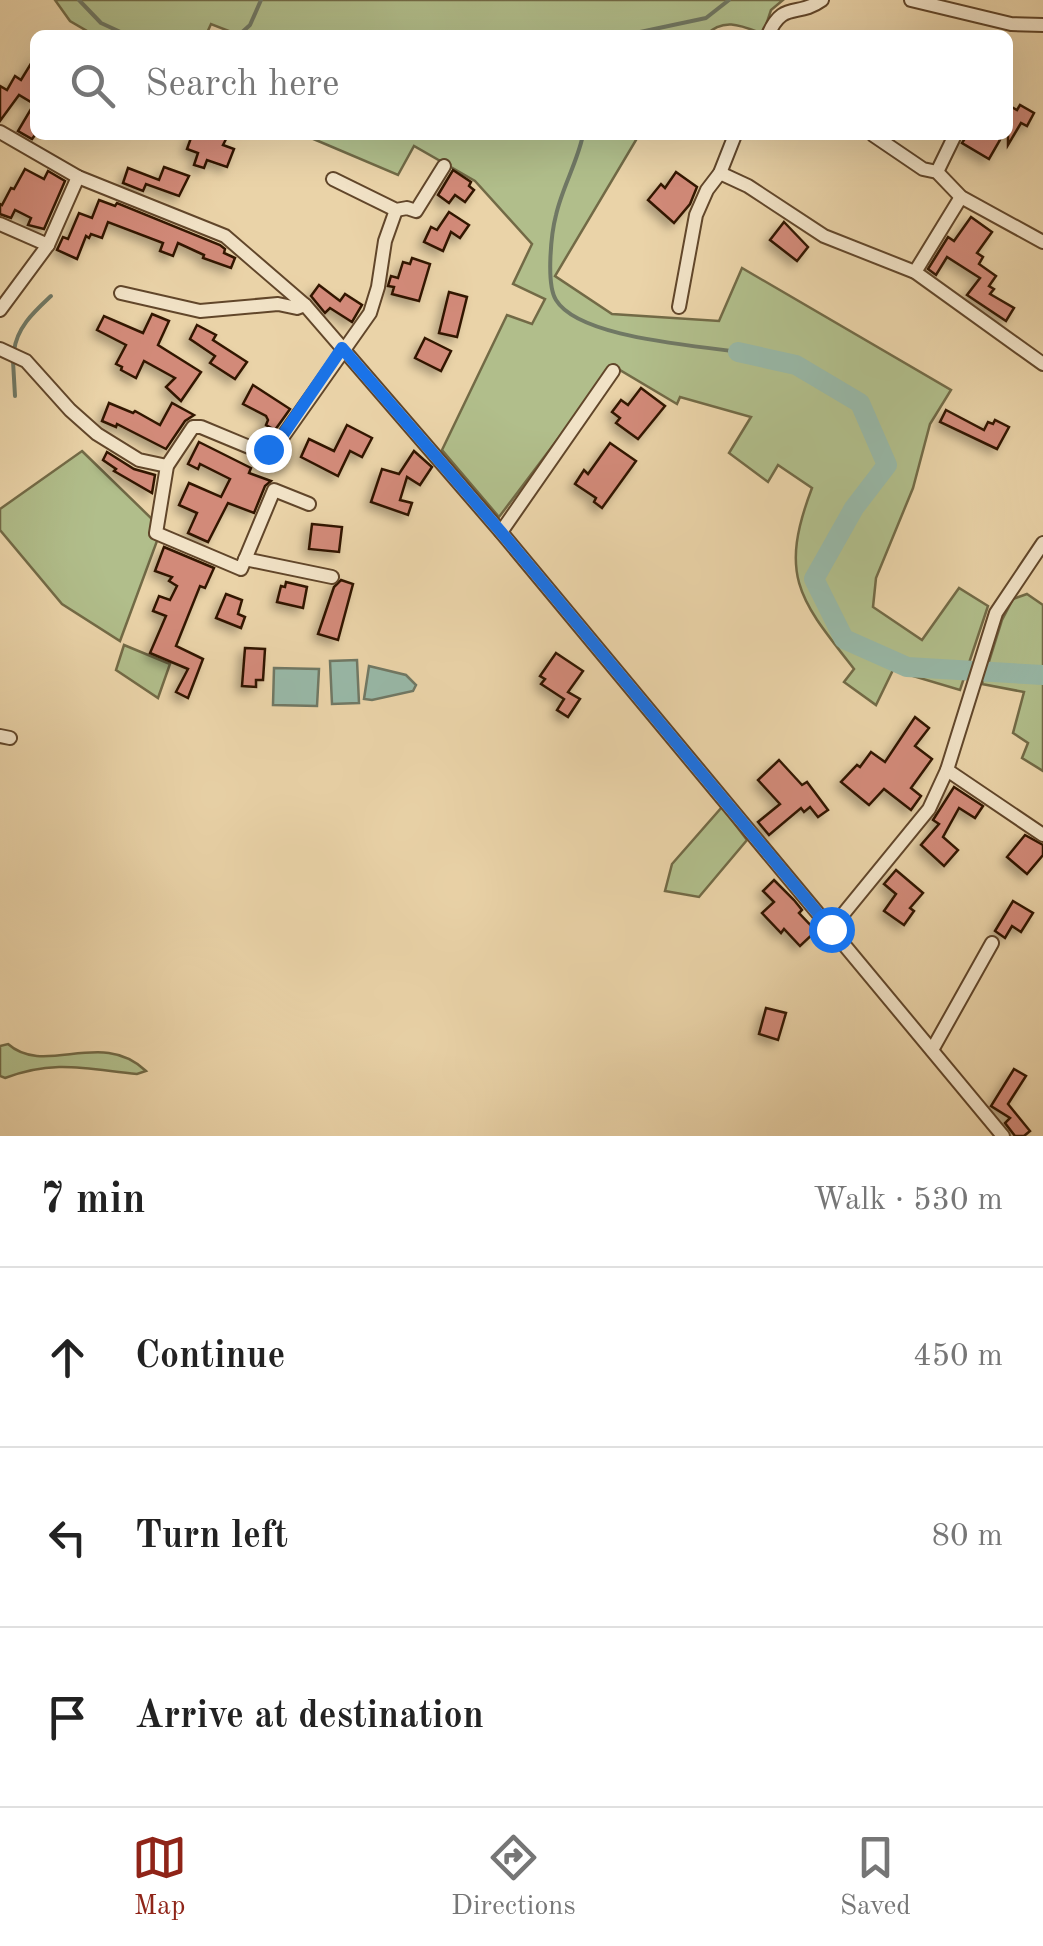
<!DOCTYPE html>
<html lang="en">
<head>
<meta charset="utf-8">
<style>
  :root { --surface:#fff; --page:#f6f6f6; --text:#222; --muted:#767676; --line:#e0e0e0; --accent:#8f2418 }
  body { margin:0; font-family:"Old Standard TT",serif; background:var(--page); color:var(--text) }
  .stop { position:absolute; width:30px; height:30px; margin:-22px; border:8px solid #1a73e8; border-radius:50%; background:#fff }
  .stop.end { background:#1a73e8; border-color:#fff; box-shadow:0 2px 10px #0008 }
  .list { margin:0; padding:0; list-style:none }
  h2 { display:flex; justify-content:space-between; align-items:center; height:130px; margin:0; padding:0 40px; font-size:42px }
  h2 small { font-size:32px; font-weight:400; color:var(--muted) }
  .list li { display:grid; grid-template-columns:65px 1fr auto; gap:30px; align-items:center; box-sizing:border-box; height:180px; padding:0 40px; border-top:2px solid var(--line) }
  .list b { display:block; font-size:38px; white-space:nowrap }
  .list em { font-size:32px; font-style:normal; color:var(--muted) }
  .icon { flex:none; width:55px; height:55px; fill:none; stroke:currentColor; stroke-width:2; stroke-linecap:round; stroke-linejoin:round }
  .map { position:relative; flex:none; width:1043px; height:1136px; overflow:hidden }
  .search { position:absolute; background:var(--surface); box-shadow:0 10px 40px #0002; left:30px; right:30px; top:30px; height:110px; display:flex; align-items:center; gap:25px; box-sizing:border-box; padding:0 35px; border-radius:15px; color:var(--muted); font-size:38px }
  .sheet { height:670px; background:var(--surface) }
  nav { display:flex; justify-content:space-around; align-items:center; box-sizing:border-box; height:140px; border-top:2px solid var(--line); background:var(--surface); font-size:28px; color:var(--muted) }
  nav a { display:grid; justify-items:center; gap:5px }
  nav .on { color:var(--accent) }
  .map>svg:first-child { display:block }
</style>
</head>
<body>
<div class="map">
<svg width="1043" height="1136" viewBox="0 0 1043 1136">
  <defs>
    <filter id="shadow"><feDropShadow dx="-5" dy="5" stdDeviation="5" flood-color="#0004"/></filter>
  </defs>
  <rect width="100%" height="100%" fill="#ead3a8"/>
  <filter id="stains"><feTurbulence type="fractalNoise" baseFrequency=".002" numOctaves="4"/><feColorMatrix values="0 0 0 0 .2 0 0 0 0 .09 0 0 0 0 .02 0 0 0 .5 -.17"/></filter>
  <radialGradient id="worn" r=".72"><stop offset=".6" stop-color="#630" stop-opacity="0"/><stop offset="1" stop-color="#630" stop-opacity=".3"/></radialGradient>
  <!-- green -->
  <g fill="#b1be8b" stroke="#726a46" stroke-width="2.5">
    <path d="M55,0H783L771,10L763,34C742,26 724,17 706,35H239L211,24L206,35H94L70,21Z"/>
    <path d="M304,135H639L555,276L612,314L719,321L742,268L951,390L930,424L913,488L876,578L873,607L922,640L959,588L988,606L960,690L893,670L876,705L844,682L854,669C800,600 778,577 812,488L778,465L768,482L729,453L751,417L680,397L677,404L613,366L499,517L442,450L507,315L532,324L545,299L513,284L532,244L475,181L414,146L398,175Z"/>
    <path d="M82,451L153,520L157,541L120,641L62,604L0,530V509Z"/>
    <path d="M1027,594L1043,605V771L1022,758L1028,743L1013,733L1024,692L982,684L1002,620L1013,599Z"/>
    <path d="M124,645L170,664L158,698L116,670Z"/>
    <path d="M722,807L747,840L699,897L665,891L672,864Z"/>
    <path d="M8,1044C45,1077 102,1028 146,1071L137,1074C87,1069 54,1059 5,1078L0,1076V1046Z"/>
  </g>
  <!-- water -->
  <g fill="#98b8a7" stroke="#707864" stroke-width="2.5">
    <path d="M357,660L359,703L332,704L330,661Z"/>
    <path d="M369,666L406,675L416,685L413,691L372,700L364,699Z"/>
    <path d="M274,668L319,669L317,706L273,705Z"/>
  </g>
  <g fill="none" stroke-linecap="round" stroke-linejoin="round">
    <!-- stream -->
    <g stroke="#707864" stroke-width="4">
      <path d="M79,0L101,23L127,35"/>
      <path d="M239,35L250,25L261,0"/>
      <path d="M626,35L706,18L729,0"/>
      <path d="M583,135C577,163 562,188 556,215C551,234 546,284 556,300C579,338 695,345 738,352"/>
      <path d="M14,351C17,327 34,312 51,296"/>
      <path d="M13,361L15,396"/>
    </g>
    <!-- river -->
    <path stroke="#98b8a7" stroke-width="20" d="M738,352L796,365L860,403L887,465L854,508L814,579L844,639L907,667L1043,675"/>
  </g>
  <!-- building -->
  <g fill="#d28a79" stroke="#331700" stroke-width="2.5" filter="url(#shadow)">
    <path d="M35,57V135L32,139L18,131L34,104L19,95L0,121V86L7,90L15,76L21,80Z"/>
    <path d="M1008,105L1017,110L1020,105L1034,113L1027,126L1021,123L1008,145Z"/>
    <path d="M192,135H228L223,145L234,149L227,167L207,160L204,168L194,165L198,153L187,149Z"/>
    <path d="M967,135H992L1000,140L989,159L962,143Z"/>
    <path d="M164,167L189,176L179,196L146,184L143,191L123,183L128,168L159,180Z"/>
    <path d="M25,169L44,179L48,171L65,181L44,229L28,225L31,218L15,210L11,218L0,214V204L2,205L11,188L14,189Z"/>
    <path d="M453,170L471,182L469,186L474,190L465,202L455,195L449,203L438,195Z"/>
    <path d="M676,172L697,187L690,204L674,223L648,200L661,184L665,188Z"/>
    <path d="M99,200L115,206L117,203L220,245L225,249L224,253L235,258L231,268L203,258L204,255L178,243L173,256L160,251L163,243L108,222L102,238L91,234L89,238L86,236L77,259L57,250L63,237L68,239L79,213L92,218Z"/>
    <path d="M449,212L469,225L460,238L451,232L443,251L424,242L431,227L437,230Z"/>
    <path d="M971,217L992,232L977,253L983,257L979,264L996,276L989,286L994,289L990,294L1014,308L1006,321L967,295L980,278L947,257L936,275L928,269L948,237L954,241Z"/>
    <path d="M784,222L808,247L797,261L770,240Z"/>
    <path d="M412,258L430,264L419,301L392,294L394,287L388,286L391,276L398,278L403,262L410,264Z"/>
    <path d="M319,285L340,301L345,294L362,305L352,322L330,308L325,313L311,296Z"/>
    <path d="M449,292L467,297L457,337L439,333Z"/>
    <path d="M152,314L169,321L158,345L201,372L181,401L166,387L175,378L144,361L136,378L121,370L122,367L116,364L126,345L97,330L104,316L143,333Z"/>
    <path d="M197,325L216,335L213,340L247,362L235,379L210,363L215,356L190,339Z"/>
    <path d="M425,338L451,351L441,371L415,358Z"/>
    <path d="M253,385L290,409L275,430L266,425L268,420L266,416L243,404Z"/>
    <path d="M641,388L665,406L638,439L616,423L620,418L612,412L621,400L628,405Z"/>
    <path d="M109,403L133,413L135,411L160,425L172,403L194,415L185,421L166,449L117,424L116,427L102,421Z"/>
    <path d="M946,410L984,430L988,422L993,424L995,420L1009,427L997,449L940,422Z"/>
    <path d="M347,425L372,438L362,457L350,451L338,476L301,457L309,439L334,451Z"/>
    <path d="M199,442L251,468L249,473L271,481L265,486L254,513L228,503L208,542L188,533L197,513L179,505L189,483L221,497L230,479L200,464L198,469L188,464Z"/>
    <path d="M610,443L636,461L602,508L594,502L596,498L575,484L584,470L588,474Z"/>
    <path d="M414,451L432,467L420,485L407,477L400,500L412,503L408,515L371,502L382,469L399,474Z"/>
    <path d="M107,452L134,469L155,475L152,493L114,471L116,469L103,460Z"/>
    <path d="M312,524L342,527L339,552L309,549Z"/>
    <path d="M164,547L214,568L205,588L200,586L176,646L203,659L188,698L176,692L188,669L150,653L166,616L153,611L159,596L170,600L177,586L169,581L172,577L155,571Z"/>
    <path d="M341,580L353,584L338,640L318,634L334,587Z"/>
    <path d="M286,582L307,587L303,608L277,602L281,586L285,587Z"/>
    <path d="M226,594L242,600L238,614L245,617L241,628L216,618Z"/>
    <path d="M245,648L265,649L263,680H256V687L242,686Z"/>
    <path d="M556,653L583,671L568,692L580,699L568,717L557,710L564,699L541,684L545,679L540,676Z"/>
    <path d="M915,717L929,728L915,746L932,759L911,788L921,796L911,810L884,789L869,805L841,782L857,765L860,767L871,752L885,762Z"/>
    <path d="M779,760L802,785L807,782L828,810L818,817L810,807L804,812L801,808L769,835L758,822L780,804L758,780Z"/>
    <path d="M954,787L983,806L975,818L959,808L943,837L958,850L944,866L921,845L939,824L933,820Z"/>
    <path d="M1025,835L1043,845V855L1027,874L1007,857Z"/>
    <path d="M896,870L923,893L910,908L914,911L904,925L884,911L896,894L884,884Z"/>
    <path d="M774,880L794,900L802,910L799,913L816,931L800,946L784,929L781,933L762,913L774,902L763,891Z"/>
    <path d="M1013,901L1033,913L1021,932L1012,926L1005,938L995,931Z"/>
    <path d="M766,1008L786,1013L778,1040L759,1034Z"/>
    <path d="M1014,1069L1026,1076L1008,1104L1030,1131L1024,1136H1015L1005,1123L1010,1118L991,1106Z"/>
  </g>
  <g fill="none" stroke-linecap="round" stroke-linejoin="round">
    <defs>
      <g id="minor">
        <path d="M911,0L1011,24L1043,25"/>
        <path d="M768,35C783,0 797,18 822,0"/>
        <path d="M0,132L78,177L225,236L305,305L501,532L1003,1136"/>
        <path d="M873,135L923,169L937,172L961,197L1043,242"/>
        <path d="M937,172L955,135"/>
        <path d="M720,173L748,186L824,236L915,272L1043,364"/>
        <path d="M333,179L396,210L407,208L416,211L444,166"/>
        <path d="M0,224L48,245"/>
        <path d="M915,272L961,197"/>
        <path d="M121,293L200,311L278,304L297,308L305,305"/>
        <path d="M679,307L696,215L707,190L720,173L735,135"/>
        <path d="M0,310L48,245L78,177"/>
        <path d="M0,349L26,361L70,410L97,434L139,460L167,466"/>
        <path d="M309,504L274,490L241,569L156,533L167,466L193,427H201L254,449L277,445L370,313L378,287L385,241L396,210"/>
        <path d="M501,532L613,371"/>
        <path d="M245,559L332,577"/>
        <path d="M0,736L10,738"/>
        <path d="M947,770L1043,835"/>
        <path d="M831,929L929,809L947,770L996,613L1043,543"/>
        <path d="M932,1050L992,943"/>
      </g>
    </defs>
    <!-- minor casing -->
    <use href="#minor" stroke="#61462a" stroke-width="16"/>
    <!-- minor -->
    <use href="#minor" stroke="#f1e2c6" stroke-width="12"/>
  </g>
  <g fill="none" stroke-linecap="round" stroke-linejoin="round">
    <!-- route -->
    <path stroke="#1a73e8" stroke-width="12" d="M268,449L276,445L342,348L501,532L831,929"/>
  </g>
  <rect width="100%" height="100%" filter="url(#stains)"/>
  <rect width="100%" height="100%" fill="url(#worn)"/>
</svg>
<div class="stop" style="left:831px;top:929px"></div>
<div class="stop end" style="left:268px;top:449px"></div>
<div class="search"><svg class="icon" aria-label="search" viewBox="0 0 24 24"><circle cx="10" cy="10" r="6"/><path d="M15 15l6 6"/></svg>Search here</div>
</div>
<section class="sheet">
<h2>7 min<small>Walk · 530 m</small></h2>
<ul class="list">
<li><svg class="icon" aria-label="ahead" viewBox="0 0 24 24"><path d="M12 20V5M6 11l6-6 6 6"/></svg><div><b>Continue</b></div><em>450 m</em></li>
<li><svg class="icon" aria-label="left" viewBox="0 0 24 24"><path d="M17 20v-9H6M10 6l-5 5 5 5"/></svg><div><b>Turn left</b></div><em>80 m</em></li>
<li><svg class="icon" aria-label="arrive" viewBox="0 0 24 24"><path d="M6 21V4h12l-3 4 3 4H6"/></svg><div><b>Arrive at destination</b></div></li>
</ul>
</section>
<nav>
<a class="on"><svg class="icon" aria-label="map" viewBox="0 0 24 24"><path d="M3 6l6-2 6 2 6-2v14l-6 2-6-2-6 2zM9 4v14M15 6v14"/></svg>Map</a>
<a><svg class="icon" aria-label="directions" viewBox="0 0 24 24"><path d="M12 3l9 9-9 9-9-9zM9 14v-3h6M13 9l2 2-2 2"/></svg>Directions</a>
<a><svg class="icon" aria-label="saved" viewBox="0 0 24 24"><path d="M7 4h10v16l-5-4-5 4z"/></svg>Saved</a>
</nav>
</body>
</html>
